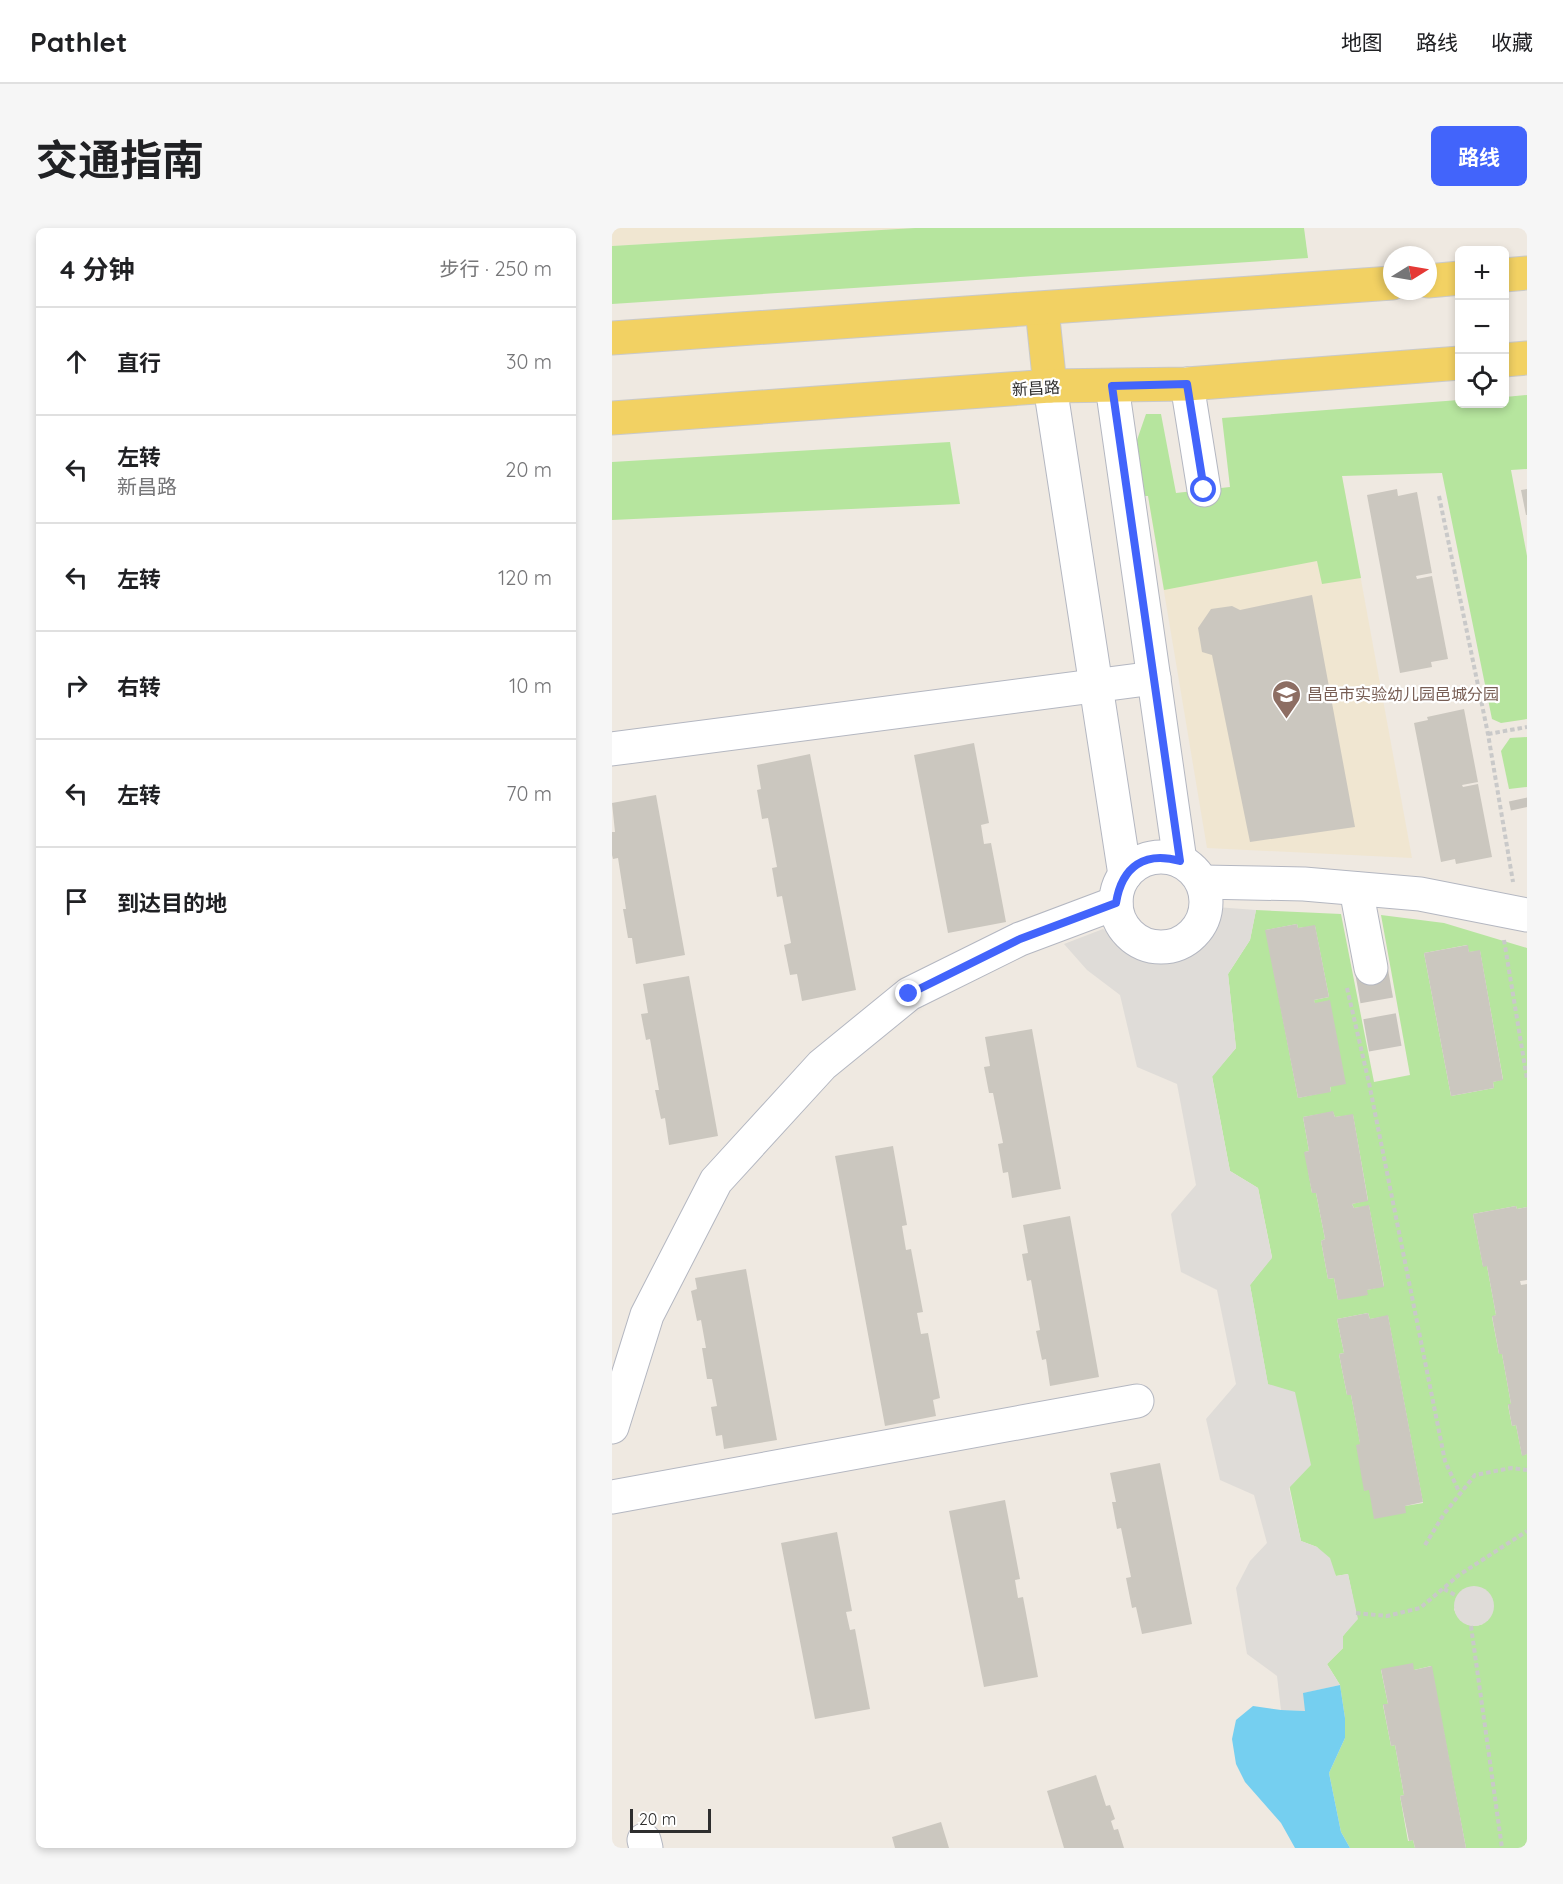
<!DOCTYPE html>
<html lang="zh">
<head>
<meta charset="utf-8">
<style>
  :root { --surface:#fff; --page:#f6f6f6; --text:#202124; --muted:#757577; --line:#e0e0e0; --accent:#4264fb }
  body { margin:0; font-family:Quicksand,"Noto Sans SC",sans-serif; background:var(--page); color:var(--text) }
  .controls { position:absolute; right:18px; top:18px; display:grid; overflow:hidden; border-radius:9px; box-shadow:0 3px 9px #0003 }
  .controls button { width:54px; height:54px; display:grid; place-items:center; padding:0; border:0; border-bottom:2px solid var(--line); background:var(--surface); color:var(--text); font:30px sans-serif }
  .compass { position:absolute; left:771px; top:18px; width:54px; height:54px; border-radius:50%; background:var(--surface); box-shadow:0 3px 9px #0003; rotate:79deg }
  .scale { position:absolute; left:18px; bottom:15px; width:81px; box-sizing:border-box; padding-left:6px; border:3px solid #2e2e2e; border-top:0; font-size:16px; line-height:21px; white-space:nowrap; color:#2e2e2e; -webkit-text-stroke:4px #fff; paint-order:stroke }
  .stop { position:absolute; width:18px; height:18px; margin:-14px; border:4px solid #4264fb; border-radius:50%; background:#fff }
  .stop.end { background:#4264fb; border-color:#fff; box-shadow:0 2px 6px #0008 }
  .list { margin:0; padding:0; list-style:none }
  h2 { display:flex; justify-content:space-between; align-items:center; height:78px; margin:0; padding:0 24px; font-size:26px }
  h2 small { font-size:20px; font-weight:400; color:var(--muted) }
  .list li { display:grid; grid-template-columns:39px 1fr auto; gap:18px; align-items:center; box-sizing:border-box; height:108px; padding:0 24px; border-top:2px solid var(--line) }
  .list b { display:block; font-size:22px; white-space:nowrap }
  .list p { margin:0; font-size:20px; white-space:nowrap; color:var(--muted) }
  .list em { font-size:20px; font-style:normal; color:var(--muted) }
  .icon { flex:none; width:33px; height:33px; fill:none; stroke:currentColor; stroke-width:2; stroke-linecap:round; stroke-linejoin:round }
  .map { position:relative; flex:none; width:915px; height:1620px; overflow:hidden; border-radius:9px }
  header { display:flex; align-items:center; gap:36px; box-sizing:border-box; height:84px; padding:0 30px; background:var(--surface); border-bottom:2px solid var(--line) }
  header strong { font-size:28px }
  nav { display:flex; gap:33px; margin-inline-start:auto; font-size:21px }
  .intro { display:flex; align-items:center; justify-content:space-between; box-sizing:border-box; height:144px; padding:0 36px }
  h1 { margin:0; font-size:42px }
  .button { padding:15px 27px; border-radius:9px; background:var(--accent); color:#fff; font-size:21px; font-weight:700 }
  main { display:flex; gap:36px; padding:0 36px }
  aside { flex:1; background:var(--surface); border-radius:9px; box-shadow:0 3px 9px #0003 }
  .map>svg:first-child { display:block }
</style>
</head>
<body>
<header>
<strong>Pathlet</strong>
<nav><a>地图</a><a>路线</a><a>收藏</a></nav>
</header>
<div class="intro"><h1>交通指南</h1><a class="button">路线</a></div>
<main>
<aside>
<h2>4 分钟<small>步行 · 250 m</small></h2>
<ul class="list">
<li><svg class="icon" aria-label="ahead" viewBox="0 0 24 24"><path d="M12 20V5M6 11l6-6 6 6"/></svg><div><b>直行</b></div><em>30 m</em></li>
<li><svg class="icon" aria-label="left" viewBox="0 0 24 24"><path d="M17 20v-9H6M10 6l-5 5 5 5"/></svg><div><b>左转</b><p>新昌路</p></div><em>20 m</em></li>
<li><svg class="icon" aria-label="left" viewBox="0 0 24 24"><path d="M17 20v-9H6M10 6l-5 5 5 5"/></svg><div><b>左转</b></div><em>120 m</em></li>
<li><svg class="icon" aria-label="right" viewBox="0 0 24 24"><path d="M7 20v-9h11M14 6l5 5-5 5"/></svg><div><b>右转</b></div><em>10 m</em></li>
<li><svg class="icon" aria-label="left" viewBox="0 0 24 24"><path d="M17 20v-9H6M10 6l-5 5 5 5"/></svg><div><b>左转</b></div><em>70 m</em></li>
<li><svg class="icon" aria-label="arrive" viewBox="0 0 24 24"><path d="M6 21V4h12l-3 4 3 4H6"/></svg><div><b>到达目的地</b></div></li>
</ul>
</aside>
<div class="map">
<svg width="915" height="1620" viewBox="0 0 915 1620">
  <rect width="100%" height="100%" fill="#efe9e1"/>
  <!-- education -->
  <g fill="#f0e6d1">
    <path d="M0,0H303L0,18Z"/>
    <path d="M730,248L800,630L595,620L536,268Z"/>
  </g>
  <!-- green -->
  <g fill="#b6e59e" fill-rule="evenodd">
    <path d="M303,0H692L696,30L0,76V18Z"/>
    <path d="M915,167V241L899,242L915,328V491L889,495L880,491L830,245L730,248L749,350L710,356L705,333L552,362L536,268H530L525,212L534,186H549L564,265L618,259L610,190L847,172L848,176H892L893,169Z"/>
    <path d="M338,214L348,276L0,292V234Z"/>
    <path d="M915,509V559L897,561L889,523L898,510Z"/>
    <path d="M644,682L729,686L762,854L798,847L769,687L832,695L915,720V979L905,981L904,978L861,986L871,1038H875L884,1087L880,1089L887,1126H890L899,1176L896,1177L900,1198L904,1197L910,1227L915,1226V1620H854L819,1438L802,1442H769L776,1476L771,1477L779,1518L783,1517L792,1567L788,1568L796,1613L801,1612L803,1620H738L729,1604L717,1545L733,1510V1490L728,1457L715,1436L731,1420V1408L745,1390L736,1346L724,1348L705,1319L689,1313L656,1157L638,1057L660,1029L646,960L618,943L600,848L624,820L616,746L638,712ZM685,696L686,700L703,698L717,769L702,772L719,863L686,870L654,702ZM855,717L857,724L868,723L891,851L881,854L882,860L839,868L812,725ZM721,884L723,889L741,887L756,972L740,976L742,980L757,978L772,1058L755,1062L726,1072L722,1050L716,1051L709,1013L713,1011L704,965H700L693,924L697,923L691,889ZM756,1085L758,1091L776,1088L811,1275L793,1278L757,1262L739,1167H735L727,1126L732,1125L725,1091ZM860,1359L873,1362L871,1396C858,1401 846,1394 842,1381Z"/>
  </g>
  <!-- plaza -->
  <g fill="#dfdcd8">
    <path d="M604,679L644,682L638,712L616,746L624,820L600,849L618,943L646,960L660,1030L638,1057L656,1156L683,1164L699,1237L677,1260L689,1313L705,1319L718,1330L724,1348L736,1346L746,1391L731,1408V1420L715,1436L728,1457L692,1465L694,1483L669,1482L665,1448L635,1426L624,1360L638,1333L655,1315L642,1267L608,1252L594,1191L624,1156L605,1062L569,1044L559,986L584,957L565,856L525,839L508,767L475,742L452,716L491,701L520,722L540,730L576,723L591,712Z"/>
    <circle cx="862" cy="1378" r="20"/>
  </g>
  <!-- water -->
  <path fill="#75cff0" d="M728,1457L733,1490V1510L717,1545L729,1604L738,1620H683L669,1595L633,1554L624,1536L620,1511L624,1492L641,1478L669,1482L693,1483L691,1465Z"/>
  <!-- building -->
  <g fill="#cbc7bf">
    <path d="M785,261L786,268L805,264L820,345L804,348L805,351L820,348L836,431L819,434L820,439L788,445L755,267Z"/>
    <path d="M915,261V287H914L909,262Z"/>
    <path d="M700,367L743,599L638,614L600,427L590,424L586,400L599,381L620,378L628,382Z"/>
    <path d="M852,481L866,554L850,557L851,559L866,556L880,629L844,636L843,631L829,634L802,495L816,492L815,489Z"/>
    <path d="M362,515L377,595L369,597L372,616L379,615L394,694L336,705L302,527Z"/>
    <path d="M198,526L244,762L190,773L185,746L178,747L172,717L179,715L170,668L165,669L160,640L165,639L156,590L150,591L145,562L149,561L145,537Z"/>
    <path d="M44,567L73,727L24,736L20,710H16L11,681H14L6,630L1,631L0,627V604H3L0,575Z"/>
    <path d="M685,696L686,700L703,697L717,769L702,772L703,775L718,772L734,856L718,859L719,864L686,870L653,702Z"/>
    <path d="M856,717L857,724L868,722L891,852L881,854L882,860L839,868L812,725Z"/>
    <path d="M77,748L106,908L57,917L53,890L49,891L43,862H47L38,811L34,812L29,786L36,785L31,756Z"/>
    <path d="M420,801L449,961L400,970L396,944L391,945L386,916L391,915L381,865H377L372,839L378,838L373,809Z"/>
    <path d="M721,883L723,889L741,886L756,973L740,976L742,980L757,977L772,1059L755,1062L756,1067L726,1072L722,1050L716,1051L709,1013L713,1011L704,965H700L692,924L697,923L691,889Z"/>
    <path d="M281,918L295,997L290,998L294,1022L299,1021L311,1084L305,1085L309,1106L316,1105L328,1170L321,1172L324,1188L273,1198L223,928Z"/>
    <path d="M904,978L905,981L915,979V1052L908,1053L909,1057L915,1056V1226L910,1228L904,1197L900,1198L896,1176H899L890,1126H887L880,1088L884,1087L875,1038L871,1039L861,986Z"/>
    <path d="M458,988L487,1149L438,1158L434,1131L430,1132L424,1103L428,1102L419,1052L415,1053L410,1026L416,1025L411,997Z"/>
    <path d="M134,1041L165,1212L112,1221L110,1207L104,1208L99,1179L105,1178L100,1151H95L90,1120H94L89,1092L85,1093L79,1063L85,1061L83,1050Z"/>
    <path d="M756,1085L758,1091L776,1087L811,1274L793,1278L794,1285L762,1291L757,1262L752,1263L744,1217L748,1216L739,1167H735L727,1126L732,1125L725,1091Z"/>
    <path d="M548,1235L580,1396L530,1406L524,1379L520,1380L514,1350L519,1349L509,1300L505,1301L500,1274H504L498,1245Z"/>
    <path d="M393,1272L408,1351L403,1352L406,1370L411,1369L426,1449L372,1459L337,1283Z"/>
    <path d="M225,1304L240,1383L234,1384L238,1402L243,1401L258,1481L203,1491L169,1315Z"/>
    <path d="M801,1435L802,1442L820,1438L854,1620H803L801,1612L797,1613L788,1568L792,1567L783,1517L779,1518L771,1476H776L769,1441Z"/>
    <path d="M484,1547L494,1578L498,1577L503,1591L499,1593L502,1602L506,1601L512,1620H452L435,1563Z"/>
    <path d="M329,1594L337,1620H283L280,1609Z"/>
  </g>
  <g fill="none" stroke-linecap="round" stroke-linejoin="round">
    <!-- minor-tunnel -->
    <g stroke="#c8c4bd" stroke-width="33" stroke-dasharray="33 16" stroke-linecap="butt">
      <path d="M913,570L915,579"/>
      <path d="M759,740L776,836"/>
    </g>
    <defs>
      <g id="minor">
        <path d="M575,156L592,262"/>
        <path d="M438,158L513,647"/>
        <path d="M500,158L568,633"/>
        <path d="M0,521L542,450"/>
        <circle cx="549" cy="674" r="45"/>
        <path d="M590,654L692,656L808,666L915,687"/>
        <path d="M744,661L759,740"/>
        <path d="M0,1199L35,1087L104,953L210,837L297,766L408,711L504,675"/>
        <path d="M0,1269L525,1173"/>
        <path d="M32,1612L34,1620"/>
      </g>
      <g id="major">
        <path d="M892,47L915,45"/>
        <path d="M816,53L848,50"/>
        <path d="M430,81L438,158"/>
        <path d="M0,110L780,55"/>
        <path d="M892,132L915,130"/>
        <path d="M0,190L438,158L575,156L848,135"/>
      </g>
    </defs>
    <!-- minor casing -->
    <use href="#minor" stroke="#b4b7c1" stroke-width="35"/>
    <!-- major casing -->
    <use href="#major" stroke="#c9c9c9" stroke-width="35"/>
    <!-- path -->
    <g stroke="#c9c9c9" stroke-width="4" stroke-dasharray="4.5 3" stroke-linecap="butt">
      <path d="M827,268L876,506L901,654"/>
      <path d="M876,506L915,499"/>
      <path d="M892,712L915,851"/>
      <path d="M735,760L757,855L833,1233L848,1266"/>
      <path d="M813,1317L832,1286L863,1247L899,1240L915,1242"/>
      <path d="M832,1361L845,1368"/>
      <path d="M744,1385L775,1388L808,1380L847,1347L915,1303"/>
      <path d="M859,1398L890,1620"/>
    </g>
    <!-- minor -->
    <use href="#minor" stroke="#fff" stroke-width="33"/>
    <!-- major -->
    <use href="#major" stroke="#f2d163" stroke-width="33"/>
  </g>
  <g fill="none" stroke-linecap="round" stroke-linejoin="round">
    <!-- route -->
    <path stroke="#4264fb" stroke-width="8" d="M297,766L408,711L504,675C510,638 533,623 568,633L500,158L575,156L592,262"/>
  </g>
  <!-- icons -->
  <defs>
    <symbol id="school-pin" viewBox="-11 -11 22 30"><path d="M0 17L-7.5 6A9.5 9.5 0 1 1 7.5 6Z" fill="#8d6e63" stroke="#fff"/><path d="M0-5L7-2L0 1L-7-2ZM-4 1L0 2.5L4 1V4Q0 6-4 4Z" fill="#fff"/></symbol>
  </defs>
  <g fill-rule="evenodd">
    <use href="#school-pin" x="658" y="450" width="33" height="45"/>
  </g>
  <g text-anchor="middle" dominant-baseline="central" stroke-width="4.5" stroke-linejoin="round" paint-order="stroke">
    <!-- street labels -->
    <g font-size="16" fill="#2e2e2e" stroke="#fff">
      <text transform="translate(424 160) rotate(-3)">新昌路</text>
    </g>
    <!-- education labels -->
    <g font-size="16" fill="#785e54" stroke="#fff" text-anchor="start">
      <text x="695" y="466">昌邑市实验幼儿园邑城分园</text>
    </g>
  </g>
</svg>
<div class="controls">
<button>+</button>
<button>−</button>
<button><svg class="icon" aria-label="locate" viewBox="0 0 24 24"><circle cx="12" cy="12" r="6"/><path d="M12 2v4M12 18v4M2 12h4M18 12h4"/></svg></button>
</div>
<svg class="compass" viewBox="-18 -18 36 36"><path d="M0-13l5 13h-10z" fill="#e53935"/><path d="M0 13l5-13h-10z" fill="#757577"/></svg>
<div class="scale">20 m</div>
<div class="stop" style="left:592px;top:262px"></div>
<div class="stop end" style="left:297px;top:766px"></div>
</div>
</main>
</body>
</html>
